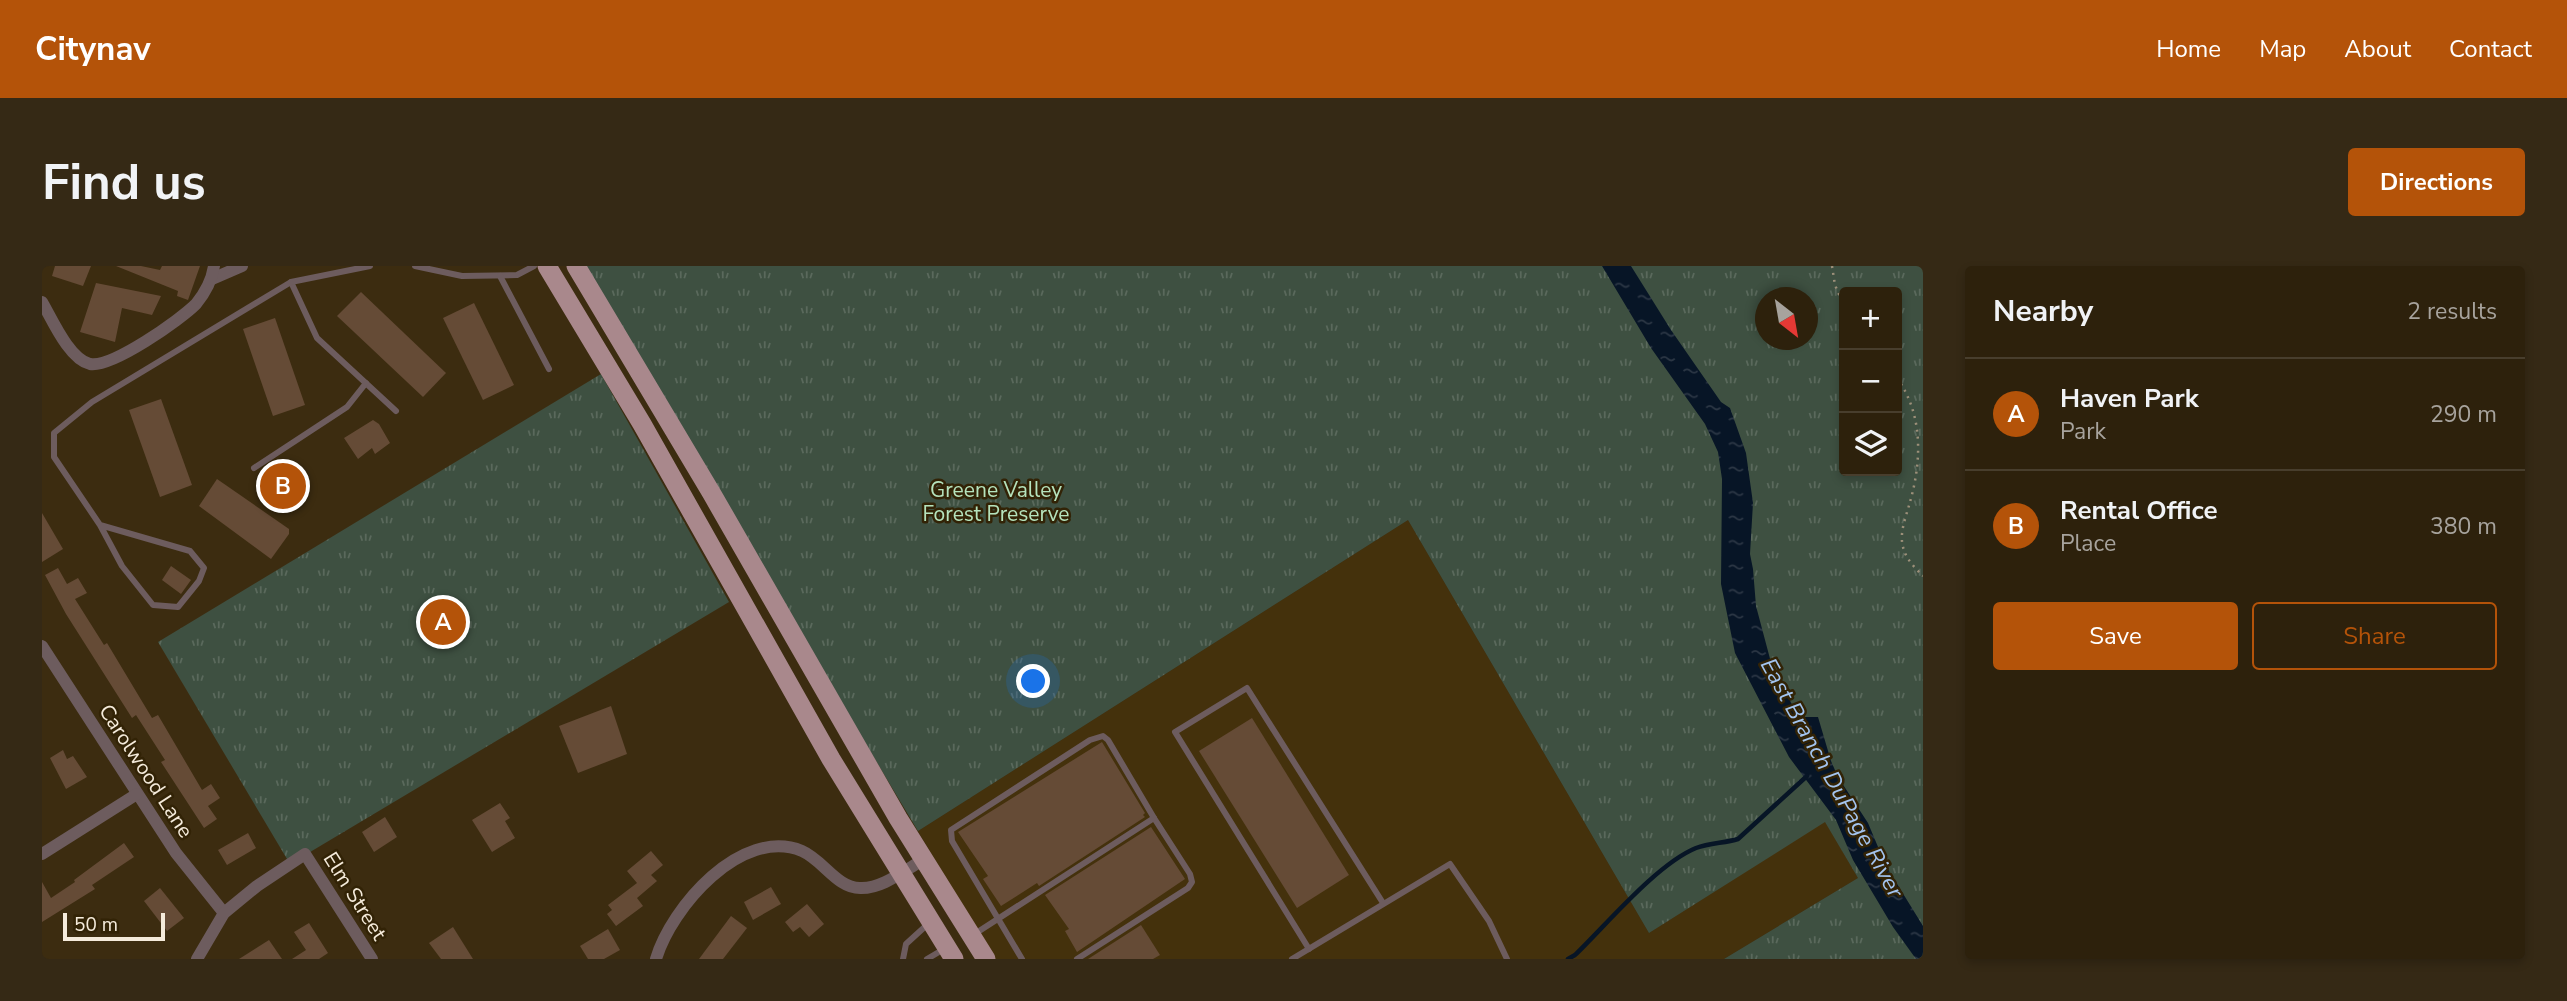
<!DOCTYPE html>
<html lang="en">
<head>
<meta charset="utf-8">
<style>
  :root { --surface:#2d210c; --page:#352915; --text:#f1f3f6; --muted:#a7a39d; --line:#483e2d; --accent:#b45309 }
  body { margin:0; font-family:"Nunito Sans",sans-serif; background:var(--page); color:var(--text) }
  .controls { position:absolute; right:21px; top:21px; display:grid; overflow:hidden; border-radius:7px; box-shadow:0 4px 10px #0003 }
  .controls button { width:63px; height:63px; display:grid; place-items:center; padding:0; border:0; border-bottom:2px solid var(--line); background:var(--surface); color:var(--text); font:35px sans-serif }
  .compass { position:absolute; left:1713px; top:21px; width:63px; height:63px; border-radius:50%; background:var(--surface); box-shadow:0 4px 10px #0003; rotate:149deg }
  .scale { position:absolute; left:21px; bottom:18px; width:102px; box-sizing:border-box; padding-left:7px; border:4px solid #f5ebdb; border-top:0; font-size:19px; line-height:24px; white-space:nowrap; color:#f5ebdb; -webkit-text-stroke:5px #322306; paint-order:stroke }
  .you { position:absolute; left:992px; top:416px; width:24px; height:24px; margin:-18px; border:5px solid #fff; border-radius:50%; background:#1a73e8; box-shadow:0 0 0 10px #1a73e833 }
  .badge { display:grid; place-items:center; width:46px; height:46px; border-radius:50%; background:var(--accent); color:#fff; font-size:23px; font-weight:700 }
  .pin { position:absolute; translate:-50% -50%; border:4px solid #fff; box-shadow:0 2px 7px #0006 }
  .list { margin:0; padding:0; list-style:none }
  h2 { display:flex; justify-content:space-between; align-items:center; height:91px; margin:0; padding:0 28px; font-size:30px }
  h2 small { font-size:23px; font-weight:400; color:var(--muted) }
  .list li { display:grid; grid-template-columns:46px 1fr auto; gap:21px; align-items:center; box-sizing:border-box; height:112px; padding:0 28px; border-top:2px solid var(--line) }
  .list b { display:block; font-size:26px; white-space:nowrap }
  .list p { margin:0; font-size:23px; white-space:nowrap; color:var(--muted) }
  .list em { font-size:23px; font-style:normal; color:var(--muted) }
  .actions { display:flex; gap:14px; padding:21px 28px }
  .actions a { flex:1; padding:16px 0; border:2px solid var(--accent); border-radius:7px; text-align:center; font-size:24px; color:var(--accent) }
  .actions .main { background:var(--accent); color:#fff }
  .icon { flex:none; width:38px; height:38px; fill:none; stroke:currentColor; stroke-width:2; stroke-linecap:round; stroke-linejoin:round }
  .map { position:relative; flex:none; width:1881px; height:693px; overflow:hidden; border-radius:7px }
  header { display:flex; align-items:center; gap:42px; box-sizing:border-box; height:98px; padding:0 35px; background:var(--accent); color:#fff }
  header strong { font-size:33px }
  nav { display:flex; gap:38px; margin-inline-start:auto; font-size:24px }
  .intro { display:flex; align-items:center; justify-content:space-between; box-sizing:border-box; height:168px; padding:0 42px }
  h1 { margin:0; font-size:49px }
  .button { padding:18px 32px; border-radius:7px; background:var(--accent); color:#fff; font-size:24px; font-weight:700 }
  main { display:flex; gap:42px; padding:0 42px }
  aside { flex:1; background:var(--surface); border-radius:7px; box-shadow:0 4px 10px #0003 }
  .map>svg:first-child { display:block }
</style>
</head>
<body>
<header>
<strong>Citynav</strong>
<nav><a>Home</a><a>Map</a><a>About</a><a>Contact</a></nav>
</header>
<div class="intro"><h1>Find us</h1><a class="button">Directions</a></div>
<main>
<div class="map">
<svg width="1881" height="693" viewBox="0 0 1881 693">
  <defs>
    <pattern id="park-tufts" width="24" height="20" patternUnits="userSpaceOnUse" patternTransform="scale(1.75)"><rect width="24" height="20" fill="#3e5041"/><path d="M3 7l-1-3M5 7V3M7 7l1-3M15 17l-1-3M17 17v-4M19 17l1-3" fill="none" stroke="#5a695c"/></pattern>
    <pattern id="water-ripples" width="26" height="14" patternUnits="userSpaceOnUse" patternTransform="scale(1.75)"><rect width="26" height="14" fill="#071526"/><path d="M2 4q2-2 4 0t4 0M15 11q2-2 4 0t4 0" fill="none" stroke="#2c3745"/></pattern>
  </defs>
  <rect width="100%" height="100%" fill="#3c2c10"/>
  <!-- built -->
  <path fill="#44310c" d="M1366,254L1607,667L1783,555L1816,612L1682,693H952L876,565Z"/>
  <!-- park -->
  <g fill="url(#park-tufts)" fill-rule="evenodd">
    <path d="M537,0H1881V693H1682L1816,612L1783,556L1607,667L1366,254L876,565ZM1802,26H1855V205H1802ZM1724,32H1766V74H1724Z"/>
    <path d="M559,108L687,336L248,598L116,376Z"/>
  </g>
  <!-- water -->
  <path fill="url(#water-ripples)" d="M1560,0H1589L1629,64L1679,136L1688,142L1704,187L1711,237L1708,288L1711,303L1714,340L1731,404L1737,406L1749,437L1763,451H1776L1789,495L1796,511L1826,557L1844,600L1881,660V693H1874L1851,661L1811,594L1794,554L1747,491L1693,387L1679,318L1680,213L1676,186L1663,158L1609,82Z"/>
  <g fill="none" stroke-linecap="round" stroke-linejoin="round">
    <!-- stream -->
    <path stroke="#071526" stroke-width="4.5" d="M1526,693L1533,689C1565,658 1615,598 1654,582C1668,577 1683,577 1696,573L1765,510"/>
  </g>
  <!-- building -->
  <g fill="#654b36">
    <path d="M13,0H49L41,20L10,10Z"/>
    <path d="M74,0H99L118,4L120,0H158L146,34L135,30L136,25Z"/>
    <path d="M54,17L119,30L110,49L80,42L73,76L38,66Z"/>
    <path d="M319,26L404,107L381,131L295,50Z"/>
    <path d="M432,37L472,119L441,134L401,52Z"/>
    <path d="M233,52L263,139L231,150L201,63Z"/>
    <path d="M119,133L150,219L118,231L87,144Z"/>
    <path d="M331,154L337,158L348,177L333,188L330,182L316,193L302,172Z"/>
    <path d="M236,197L258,235L245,242L223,205Z"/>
    <path d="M175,213L247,263V268L229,293L157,240Z"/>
    <path d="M0,247L21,283L0,296Z"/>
    <path d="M129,300L149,314L139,328L120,314Z"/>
    <path d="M16,302L25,318L36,312L45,327L33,333L62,379L65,377L110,452L116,449L160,524L169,518L178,532L166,540L175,553L162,562L119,496L123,494L94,449L90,452L24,348L3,309Z"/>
    <path d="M569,440L585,488L536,507L517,460Z"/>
    <path d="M1210,452L1307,609L1255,642L1157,485Z"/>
    <path d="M1060,476L1103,547L1101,549L1103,551L997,620L995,617L959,640L941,613L946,610L916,566Z"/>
    <path d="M21,484L25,493L31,490L45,511L24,523L8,492Z"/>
    <path d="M458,537L468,552L463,555L473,572L450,586L430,554Z"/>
    <path d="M343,551L355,571L332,586L320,566Z"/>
    <path d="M1109,561L1143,613L1035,686L1023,665L1027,663L1003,629Z"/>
    <path d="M206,567L214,582L185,599L176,584Z"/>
    <path d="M82,577L92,591L50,619L53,623L0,656V616L9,632L33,616L32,614Z"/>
    <path d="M609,585L621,599L609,609L615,615L595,632L601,640L574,660L565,648L570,644L566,639L595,617L585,605Z"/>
    <path d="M729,621L739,638L711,654L702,636Z"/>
    <path d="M118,622L142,652L125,665L102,635Z"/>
    <path d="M765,638L782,658L767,671L758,661L751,666L743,656Z"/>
    <path d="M689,650L705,662L681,693H657Z"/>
    <path d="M267,657L286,687L277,693H250L264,684L252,666Z"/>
    <path d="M1099,659L1118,689L1111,693H1046Z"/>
    <path d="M411,661L431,693H399L387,677Z"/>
    <path d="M566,663L578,684L562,693H546L538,680Z"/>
    <path d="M227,674L240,693H197Z"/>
  </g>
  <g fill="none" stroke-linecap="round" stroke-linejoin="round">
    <!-- path -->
    <g stroke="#9d907a" stroke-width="2.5" stroke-dasharray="2 5" stroke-linecap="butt">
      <path d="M1790,0L1793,19L1802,40"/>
      <path d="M1855,112C1881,148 1880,194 1868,236C1864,251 1856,269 1862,284C1865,294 1874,303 1881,310"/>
    </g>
    <!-- service -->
    <g stroke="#6d5c5e" stroke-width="6">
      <path d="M373,0L420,10L475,9L492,0"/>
      <path d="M458,10L507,103"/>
      <path d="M249,16L275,72L354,145"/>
      <path d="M212,202L305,141L324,117"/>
      <path d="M58,259L148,285L162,302L157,315L136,341L111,339L80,300L58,259L12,191V167L50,136L249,16L328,0"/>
      <path d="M931,669L1112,552L1148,608L1150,616L1146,622L1035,693"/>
      <path d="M1267,683L1133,466L1205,422L1341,637"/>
      <path d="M861,693L864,678L887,657"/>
      <path d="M885,693L902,683"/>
      <path d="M980,693L910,575L909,564L1048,474L1061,470L1066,474L1112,552"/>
      <path d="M1250,693L1408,598L1447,655L1465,693"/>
    </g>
    <!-- minor -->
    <g stroke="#6d5c5e" stroke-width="12">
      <path d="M170,13L200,0"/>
      <path d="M0,36C10,53 27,93 48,98C70,102 138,54 154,38C163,27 170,14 172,0"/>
      <path d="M0,380L134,587L182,647"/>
      <path d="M0,588L95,528"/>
      <path d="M155,693L182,647L215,620L263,588L330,693"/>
      <path d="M614,693C629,642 699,560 760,585C781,594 795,622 818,622C840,623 863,604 881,594"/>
    </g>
    <!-- primary -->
    <g stroke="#a9888c" stroke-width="19">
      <path d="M505,0L600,158L789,493L912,693"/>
      <path d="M534,0L670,228L856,552L944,693"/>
    </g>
  </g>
  <g text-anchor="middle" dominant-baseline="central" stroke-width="5" stroke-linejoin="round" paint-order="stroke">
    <!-- park labels -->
    <g font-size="21" fill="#b5e3bd" stroke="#322306">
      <text x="954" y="224">Greene Valley<tspan x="954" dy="24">Forest Preserve</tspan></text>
    </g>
    <!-- street labels -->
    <g font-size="21" fill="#f5ebdb" stroke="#322306">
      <text transform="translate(104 505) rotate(57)">Carolwood Lane</text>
      <text transform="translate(313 630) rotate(58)">Elm Street</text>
    </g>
    <!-- water labels -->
    <g font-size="23" font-style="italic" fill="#a3c4ef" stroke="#322306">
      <text transform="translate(1790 512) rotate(61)">East Branch DuPage River</text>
    </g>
  </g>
</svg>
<div class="controls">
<button>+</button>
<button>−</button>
<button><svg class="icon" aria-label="layers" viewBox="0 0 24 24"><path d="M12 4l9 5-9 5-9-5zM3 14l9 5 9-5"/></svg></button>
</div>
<svg class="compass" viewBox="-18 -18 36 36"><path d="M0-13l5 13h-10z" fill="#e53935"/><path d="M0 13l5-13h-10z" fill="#a7a39d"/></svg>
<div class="scale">50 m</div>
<div class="you"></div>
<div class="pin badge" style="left:401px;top:356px">A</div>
<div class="pin badge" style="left:241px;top:220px">B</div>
</div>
<aside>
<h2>Nearby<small>2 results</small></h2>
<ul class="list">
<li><span class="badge">A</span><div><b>Haven Park</b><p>Park</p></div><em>290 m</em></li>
<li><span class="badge">B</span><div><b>Rental Office</b><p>Place</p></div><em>380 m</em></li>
</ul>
<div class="actions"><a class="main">Save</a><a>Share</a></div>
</aside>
</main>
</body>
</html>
